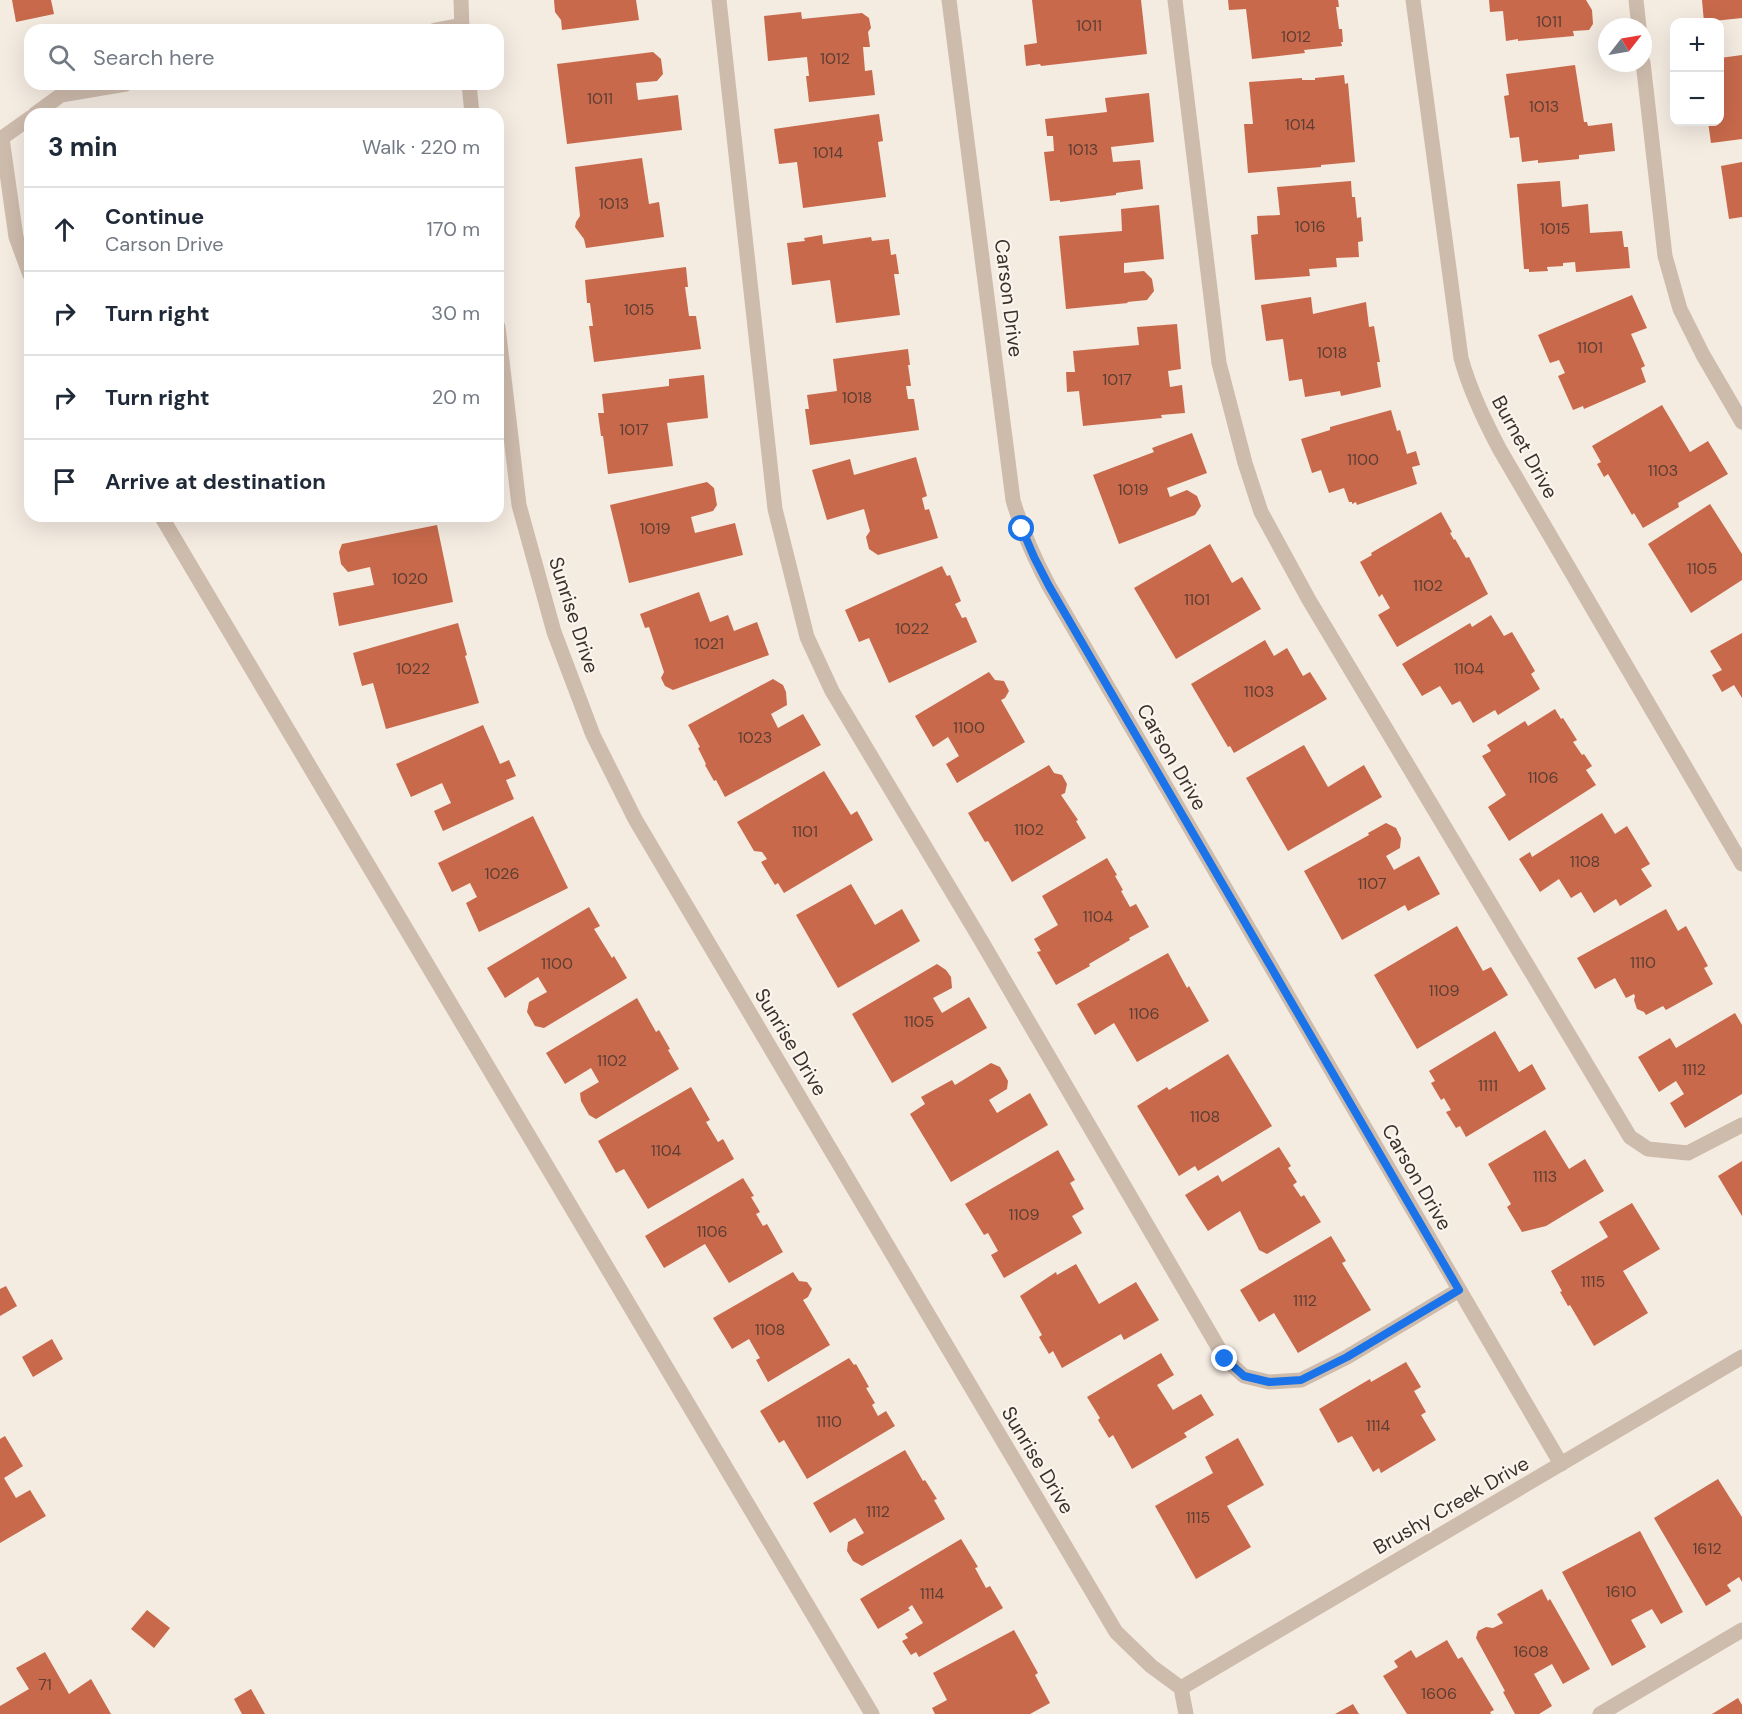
<!DOCTYPE html>
<html lang="en">
<head>
<meta charset="utf-8">
<style>
  :root { --surface:#fff; --page:#f2f2f3; --text:#1f2937; --muted:#747a83; --line:#e0e1e3 }
  body { margin:0; font-family:"DM Sans",sans-serif; background:var(--page); color:var(--text) }
  .controls { position:absolute; right:18px; top:18px; display:grid; overflow:hidden; border-radius:12px; box-shadow:0 6px 24px #0002 }
  .controls button { width:54px; height:54px; display:grid; place-items:center; padding:0; border:0; border-bottom:2px solid var(--line); background:var(--surface); color:var(--text); font:30px sans-serif }
  .compass { position:absolute; left:1598px; top:18px; width:54px; height:54px; border-radius:50%; background:var(--surface); box-shadow:0 6px 24px #0002; rotate:59deg }
  .stop { position:absolute; width:18px; height:18px; margin:-14px; border:4px solid #1a73e8; border-radius:50%; background:#fff }
  .stop.end { background:#1a73e8; border-color:#fff; box-shadow:0 2px 6px #0008 }
  .list { margin:0; padding:0; list-style:none }
  h2 { display:flex; justify-content:space-between; align-items:center; height:78px; margin:0; padding:0 24px; font-size:26px }
  h2 small { font-size:20px; font-weight:400; color:var(--muted) }
  .list li { display:grid; grid-template-columns:39px 1fr auto; gap:18px; align-items:center; box-sizing:border-box; height:84px; padding:0 24px; border-top:2px solid var(--line) }
  .list b { display:block; font-size:22px; white-space:nowrap }
  .list p { margin:0; font-size:20px; white-space:nowrap; color:var(--muted) }
  .list em { font-size:20px; font-style:normal; color:var(--muted) }
  .icon { flex:none; width:33px; height:33px; fill:none; stroke:currentColor; stroke-width:2; stroke-linecap:round; stroke-linejoin:round }
  .map { position:relative; flex:none; width:1742px; height:1714px; overflow:hidden }
  .search { position:absolute; background:var(--surface); box-shadow:0 6px 24px #0002; left:24px; top:24px; width:480px; height:66px; display:flex; align-items:center; gap:15px; box-sizing:border-box; padding:0 21px; border-radius:18px; color:var(--muted); font-size:22px }
  .panel { position:absolute; background:var(--surface); box-shadow:0 6px 24px #0002; left:24px; top:108px; width:480px; height:414px; border-radius:18px }
  .map>svg:first-child { display:block }
</style>
</head>
<body>
<div class="map">
<svg width="1742" height="1714" viewBox="0 0 1742 1714">
  <rect width="100%" height="100%" fill="#f4ebe1"/>
  <!-- building -->
  <g fill="#c8694b">
    <path d="M12,0H51L54,14L16,22Z"/>
    <path d="M554,0H636L639,20L562,30L561,20L555,12Z"/>
    <path d="M1032,0H1141L1147,54L1041,66L1040,64L1026,66L1024,45L1037,43Z"/>
    <path d="M1228,0H1338L1339,7H1336L1339,29H1342L1343,42H1341L1342,46L1304,50L1305,53L1252,59L1246,9L1229,10Z"/>
    <path d="M1489,0H1586L1592,10L1593,24L1589,30L1573,31L1574,36L1518,41V39L1506,41L1503,11L1490,12Z"/>
    <path d="M1702,0H1742V18L1704,22Z"/>
    <path d="M801,12L802,19L862,13L869,18L871,28L868,32L870,47H863L865,71L872,70L875,95L809,102L806,76H809L807,57L768,61L764,16Z"/>
    <path d="M653,52L661,59L663,74L657,81L636,83L638,100L678,95L682,130L567,144L557,64Z"/>
    <path d="M1742,55V139L1711,143L1708,122H1720V58Z"/>
    <path d="M1575,65L1584,122H1587L1588,126L1612,123L1615,151L1579,155V159L1538,163V160L1522,162L1519,137L1510,138L1504,96L1509,95L1506,74Z"/>
    <path d="M1344,75L1345,84L1348,83L1355,162L1321,165V167L1248,173L1244,124H1253L1249,82L1302,78V80H1315V78Z"/>
    <path d="M1149,93L1154,142L1111,147L1113,162L1140,160L1143,189L1116,193V195L1060,202V200L1050,201L1044,152L1054,151L1053,136H1047L1045,119L1107,112L1105,98Z"/>
    <path d="M879,114L883,141L878,142L886,197L803,208L797,162L779,164L774,129Z"/>
    <path d="M642,158L649,204L659,202L664,237L586,248L584,239L575,227L576,222L580,216L575,167Z"/>
    <path d="M1742,162V217L1729,219L1721,166Z"/>
    <path d="M1351,181L1352,197H1355L1357,218L1361,217L1363,241L1358,242L1359,257L1336,258L1337,267L1309,269L1310,276L1255,280L1251,235L1258,234L1257,216L1280,215L1277,187Z"/>
    <path d="M1560,181L1562,207L1588,204L1590,233L1622,231L1624,247H1628L1630,268L1576,272L1575,262L1563,263V266L1547,267L1548,271L1529,272V269H1524L1517,184Z"/>
    <path d="M1159,205L1164,259L1124,263V273L1144,271L1152,279L1154,291L1147,300L1127,302L1128,303L1066,309L1059,236L1122,231L1121,209Z"/>
    <path d="M822,235L823,244L871,237L872,241L889,239L891,255L896,254L899,274H894L900,315L836,323L830,280L792,285L787,243L805,241L804,238Z"/>
    <path d="M686,267L688,287H685L689,316H696L701,349L594,362L589,326H593L590,303H587L585,280Z"/>
    <path d="M1632,295L1647,328L1631,334L1645,366L1641,368L1646,382L1584,409L1583,406L1573,410L1558,376L1565,373L1559,360L1550,363L1538,335Z"/>
    <path d="M1311,297L1313,314L1366,302L1369,327L1374,326L1380,362H1377L1381,387L1341,396L1340,391L1305,397L1302,379L1289,381L1283,339L1266,341L1261,305Z"/>
    <path d="M1177,324L1181,369L1168,371L1170,387L1182,385L1185,413L1161,415L1162,418L1083,426L1079,391L1067,392L1066,372H1075L1073,351L1139,345L1137,327Z"/>
    <path d="M908,349L910,365H908L911,386H906L908,399H914L919,430L810,445L805,409H809L807,395L837,391L833,359Z"/>
    <path d="M704,375L708,418L667,423L673,466L608,474L603,436H601L598,413H604L602,394L669,386V379Z"/>
    <path d="M1662,405L1690,452L1708,441L1728,474L1678,503L1679,507L1643,528L1634,513L1632,515L1608,474L1604,477L1597,464L1601,462L1592,446Z"/>
    <path d="M1391,410L1397,431L1400,430L1407,454L1416,451L1420,465L1412,467L1417,484L1357,505L1356,502L1352,504V502H1349L1344,488L1329,493L1321,470L1312,473L1301,439L1330,430V427Z"/>
    <path d="M1192,433L1207,473L1167,488L1170,497L1187,490L1197,496L1201,506L1195,515L1119,544L1093,475L1154,452L1152,448Z"/>
    <path d="M916,457L927,496L922,498L925,510L929,509L938,538L878,555L869,549L866,537L870,531L864,509L827,520L812,470L850,459L854,475Z"/>
    <path d="M707,482L714,488L717,505L713,511L691,517L695,533L735,523L743,555L629,583L610,505Z"/>
    <path d="M1710,504L1742,554V580L1691,613L1648,544Z"/>
    <path d="M1441,512L1452,532L1450,533L1454,540L1455,539L1466,558L1469,557L1488,594L1397,647L1378,615L1390,608L1382,594L1379,597L1360,562L1372,555L1371,553Z"/>
    <path d="M437,525L453,602L339,626L333,593L374,585L370,567L348,572L341,564L339,552L342,544Z"/>
    <path d="M1210,544L1232,583L1242,577L1261,609L1176,659L1134,588Z"/>
    <path d="M942,566L947,576L950,575L961,601L955,604L962,618L966,617L977,642L889,683L869,638L859,642L845,610Z"/>
    <path d="M699,592L710,622L728,615L734,631L757,622L769,655L673,690L665,686L661,678L664,672L649,627L645,628L640,614Z"/>
    <path d="M1491,615L1504,636L1512,632L1535,671L1531,674L1540,689L1498,715L1495,710L1473,723L1460,701L1452,705L1440,686L1422,696L1402,664L1470,623L1472,627Z"/>
    <path d="M458,623L467,655L465,656L479,703L386,729L373,683L362,686L353,653Z"/>
    <path d="M1742,633V698L1734,685L1722,692L1712,675L1722,670L1710,651Z"/>
    <path d="M1265,640L1274,656L1287,648L1303,676L1310,672L1327,699L1234,753L1230,746L1228,747L1191,684Z"/>
    <path d="M989,672L995,680L1004,681L1009,691L1005,698L1001,700L1025,742L957,783L946,764L959,756L948,737L933,747L915,716Z"/>
    <path d="M773,679L783,685L786,692L787,705L771,714L778,728L803,714L821,745L725,797L716,780L714,781L705,765L706,764L698,748L700,747L688,725Z"/>
    <path d="M1555,709L1561,719L1563,718L1577,740L1573,742L1582,755L1584,754L1592,766L1586,770L1596,785L1509,841L1488,807L1506,795L1482,756L1491,751L1487,745L1525,721L1528,726Z"/>
    <path d="M483,725L500,764L509,760L516,776L506,780L514,799L443,831L434,811L451,803L442,783L411,797L396,764Z"/>
    <path d="M1304,745L1328,787L1364,765L1382,797L1288,851L1246,778Z"/>
    <path d="M1049,765L1054,773L1062,775L1067,784L1065,793L1061,795L1078,820L1076,821L1086,838L1012,882L988,841L985,842L968,813Z"/>
    <path d="M824,771L851,815L857,811L873,840L784,893L778,883L775,885L761,862L767,859L762,852L754,851L737,822Z"/>
    <path d="M1602,813L1615,834L1627,826L1650,864L1641,869L1652,886L1620,906L1616,899L1594,913L1581,892L1571,898L1559,879L1540,892L1519,859L1530,852L1532,857Z"/>
    <path d="M533,816L568,888L479,932L466,903L477,897L470,883L452,892L438,863Z"/>
    <path d="M1386,823L1396,828L1401,838L1400,848L1386,856L1394,870L1419,856L1440,894L1408,911L1405,905L1342,940L1304,871L1369,835L1368,833Z"/>
    <path d="M1107,858L1117,875L1115,876L1123,890L1121,891L1130,907L1136,904L1149,927L1129,938L1130,940L1089,964L1090,966L1056,985L1037,952L1041,951L1034,939L1058,925L1042,896Z"/>
    <path d="M851,884L875,925L902,909L920,941L838,988L796,915Z"/>
    <path d="M589,907L600,926L594,929L612,958L614,956L627,978L544,1028L535,1026L527,1012L529,1002L547,992L538,977L505,998L487,968Z"/>
    <path d="M1666,909L1678,931L1686,926L1708,966L1704,968L1713,984L1666,1010L1663,1006L1646,1015L1644,1012L1637,1009L1634,1000L1635,996L1634,994L1626,998L1615,978L1595,989L1577,958Z"/>
    <path d="M1457,926L1483,971L1491,967L1508,995L1417,1049L1374,975Z"/>
    <path d="M1168,953L1187,988L1189,986L1209,1021L1137,1062L1114,1023L1095,1035L1077,1004Z"/>
    <path d="M937,964L946,970L951,977L952,988L933,998L942,1013L969,997L987,1028L892,1083L852,1014Z"/>
    <path d="M637,998L656,1032L659,1030L670,1049L668,1050L679,1069L596,1119L589,1115L581,1101L580,1093L599,1082L591,1068L565,1084L546,1053Z"/>
    <path d="M1735,1013L1742,1025V1094L1685,1128L1670,1103L1684,1094L1676,1081L1659,1092L1638,1057L1670,1038L1676,1048Z"/>
    <path d="M1495,1031L1519,1072L1532,1064L1546,1089L1466,1137L1460,1126L1456,1128L1446,1112L1451,1110L1444,1098L1441,1100L1431,1083L1435,1081L1429,1071Z"/>
    <path d="M1228,1054L1272,1126L1198,1171L1195,1166L1179,1176L1137,1106L1167,1087L1169,1090Z"/>
    <path d="M991,1063L1000,1067L1008,1081L1007,1089L989,1100L997,1113L1030,1093L1048,1125L951,1182L910,1114L925,1104L921,1097L952,1080L955,1085Z"/>
    <path d="M691,1087L710,1120L706,1122L718,1142L723,1139L734,1159L648,1209L624,1169L616,1173L598,1141Z"/>
    <path d="M1545,1130L1569,1169L1585,1159L1604,1191L1546,1226L1522,1232L1507,1207L1511,1204L1488,1164Z"/>
    <path d="M1279,1147L1291,1166L1288,1168L1297,1182L1293,1185L1301,1197L1304,1195L1321,1222L1267,1254L1259,1250L1240,1211L1208,1231L1185,1195L1218,1175L1222,1182Z"/>
    <path d="M1058,1150L1075,1180L1070,1183L1084,1209L1072,1216L1082,1233L1004,1278L991,1255L998,1251L988,1233L984,1235L965,1204Z"/>
    <path d="M1742,1161V1216L1718,1176Z"/>
    <path d="M743,1178L754,1196L751,1197L760,1212L756,1214L763,1226L767,1224L783,1252L729,1283L705,1244L664,1268L645,1236Z"/>
    <path d="M1632,1203L1660,1249L1623,1271L1648,1313L1594,1346L1570,1305L1568,1306L1560,1292L1562,1291L1551,1271L1608,1237L1599,1222Z"/>
    <path d="M1331,1236L1346,1261L1342,1263L1371,1310L1298,1353L1274,1313L1259,1322L1240,1290Z"/>
    <path d="M1076,1264L1099,1304L1136,1282L1159,1320L1124,1340L1121,1334L1062,1368L1053,1351L1049,1354L1039,1337L1042,1335L1020,1296L1056,1272L1057,1275Z"/>
    <path d="M793,1272L799,1281L807,1282L812,1289L808,1297L803,1300L830,1345L768,1382L756,1360L760,1358L749,1339L732,1349L713,1318Z"/>
    <path d="M6,1286L17,1306L0,1316V1289Z"/>
    <path d="M52,1339L63,1359L33,1377L22,1357Z"/>
    <path d="M1161,1353L1174,1375L1157,1385L1173,1410L1201,1394L1214,1415L1184,1433L1187,1437L1132,1469L1113,1435L1109,1438L1098,1420L1100,1418L1087,1397Z"/>
    <path d="M849,1358L854,1365L856,1364L869,1387L866,1388L875,1403L872,1405L878,1416L886,1411L895,1426L807,1479L784,1440L779,1443L760,1411Z"/>
    <path d="M1406,1362L1421,1387L1414,1391L1426,1412L1421,1415L1436,1440L1381,1473L1379,1468L1373,1472L1352,1436L1338,1443L1319,1409L1370,1379L1371,1382Z"/>
    <path d="M5,1436L23,1466L4,1478L16,1498L30,1490L46,1516L0,1543V1439Z"/>
    <path d="M1238,1438L1264,1485L1227,1506L1251,1547L1196,1579L1155,1506L1213,1473L1205,1457Z"/>
    <path d="M905,1450L923,1481L925,1480L937,1499L934,1500L945,1519L862,1566L853,1561L847,1551L848,1542L864,1533L855,1518L830,1533L813,1503Z"/>
    <path d="M1718,1479L1742,1517V1582L1739,1577L1727,1585L1731,1591L1706,1606L1654,1518Z"/>
    <path d="M1640,1531L1683,1612L1661,1624L1652,1609L1631,1620L1646,1647L1612,1666L1562,1572Z"/>
    <path d="M961,1539L978,1567L975,1568L986,1588L990,1586L1003,1608L919,1657L916,1652L911,1655L902,1641L908,1638L905,1634L923,1623L912,1605L908,1608L910,1610L878,1629L860,1599Z"/>
    <path d="M1542,1589L1548,1601L1550,1599L1590,1669L1563,1684L1552,1664L1534,1674L1552,1706L1539,1714H1515L1503,1692L1505,1691L1476,1638L1478,1631L1486,1627L1493,1628L1503,1623L1497,1614Z"/>
    <path d="M147,1610L170,1628L154,1648L131,1629Z"/>
    <path d="M1014,1630L1038,1673L1035,1675L1050,1703L1030,1714H935L932,1708L947,1700L933,1673Z"/>
    <path d="M1447,1640L1458,1659L1462,1657L1494,1710L1490,1712L1491,1714H1407L1383,1676L1398,1667L1394,1661L1411,1650L1416,1658Z"/>
    <path d="M45,1652L69,1694L91,1679L111,1714H0V1706L29,1689L16,1668Z"/>
    <path d="M251,1689L265,1714H242L234,1699Z"/>
    <path d="M1738,1698L1742,1705V1714H1712Z"/>
    <path d="M1353,1704L1359,1714H1335Z"/>
  </g>
  <g fill="none" stroke-linecap="round" stroke-linejoin="round">
    <!-- lane -->
    <g stroke="#cdbbac" stroke-width="15">
      <path d="M719,0L775,509L807,637L832,691L982,942L1225,1359L1244,1376L1269,1382L1301,1380L1347,1357L1459,1290"/>
      <path d="M1175,0L1219,363L1245,463L1261,512L1309,600L1630,1137L1648,1149L1688,1153L1742,1125"/>
      <path d="M1636,0L1639,27"/>
      <path d="M1643,62L1665,256L1680,309L1703,355L1742,422"/>
      <path d="M2,138L16,237L30,275"/>
      <path d="M161,516L872,1714"/>
      <path d="M1600,1714L1742,1630"/>
    </g>
    <!-- street -->
    <g stroke="#cdbbac" stroke-width="15">
      <path d="M461,0L462,30"/>
      <path d="M949,0L1013,500C1022,531 1034,558 1049,586L1561,1464"/>
      <path d="M1413,0L1461,358C1470,391 1484,420 1500,450L1742,864"/>
      <path d="M435,30L462,25"/>
      <path d="M469,84L472,114"/>
      <path d="M35,114L61,95L126,84"/>
      <path d="M2,138L30,118"/>
      <path d="M498,327L519,505L554,632L593,735L635,819L1116,1632L1151,1666L1181,1688L1186,1714"/>
      <path d="M1181,1688L1742,1357"/>
    </g>
  </g>
  <g fill="none" stroke-linecap="round" stroke-linejoin="round">
    <!-- route -->
    <path stroke="#1a73e8" stroke-width="8" d="M1022,529L1034,557L1049,586L1459,1290L1347,1357L1301,1380L1269,1382L1244,1376L1225,1359"/>
  </g>
  <g text-anchor="middle" dominant-baseline="central" stroke-width="4.5" stroke-linejoin="round" paint-order="stroke">
    <!-- number labels -->
    <g font-size="16" fill="#5e3e33">
      <text x="1549" y="21">1011</text>
      <text x="1089" y="25">1011</text>
      <text x="1296" y="36">1012</text>
      <text x="835" y="58">1012</text>
      <text x="600" y="98">1011</text>
      <text x="1544" y="106">1013</text>
      <text x="1300" y="124">1014</text>
      <text x="1083" y="149">1013</text>
      <text x="828" y="152">1014</text>
      <text x="614" y="203">1013</text>
      <text x="1310" y="226">1016</text>
      <text x="1555" y="228">1015</text>
      <text x="639" y="309">1015</text>
      <text x="1590" y="347">1101</text>
      <text x="1332" y="352">1018</text>
      <text x="1117" y="379">1017</text>
      <text x="857" y="397">1018</text>
      <text x="634" y="429">1017</text>
      <text x="1363" y="459">1100</text>
      <text x="1663" y="470">1103</text>
      <text x="1133" y="489">1019</text>
      <text x="655" y="528">1019</text>
      <text x="1702" y="568">1105</text>
      <text x="410" y="578">1020</text>
      <text x="1428" y="585">1102</text>
      <text x="1197" y="599">1101</text>
      <text x="912" y="628">1022</text>
      <text x="709" y="643">1021</text>
      <text x="413" y="668">1022</text>
      <text x="1469" y="668">1104</text>
      <text x="1259" y="691">1103</text>
      <text x="969" y="727">1100</text>
      <text x="755" y="737">1023</text>
      <text x="1543" y="777">1106</text>
      <text x="1029" y="829">1102</text>
      <text x="805" y="831">1101</text>
      <text x="1585" y="861">1108</text>
      <text x="502" y="873">1026</text>
      <text x="1372" y="883">1107</text>
      <text x="1098" y="916">1104</text>
      <text x="1643" y="962">1110</text>
      <text x="557" y="963">1100</text>
      <text x="1444" y="990">1109</text>
      <text x="1144" y="1013">1106</text>
      <text x="919" y="1021">1105</text>
      <text x="612" y="1060">1102</text>
      <text x="1694" y="1069">1112</text>
      <text x="1488" y="1085">1111</text>
      <text x="1205" y="1116">1108</text>
      <text x="666" y="1150">1104</text>
      <text x="1545" y="1176">1113</text>
      <text x="1024" y="1214">1109</text>
      <text x="712" y="1231">1106</text>
      <text x="1593" y="1281">1115</text>
      <text x="1305" y="1300">1112</text>
      <text x="770" y="1329">1108</text>
      <text x="829" y="1421">1110</text>
      <text x="1378" y="1425">1114</text>
      <text x="878" y="1511">1112</text>
      <text x="1198" y="1517">1115</text>
      <text x="1707" y="1548">1612</text>
      <text x="1621" y="1591">1610</text>
      <text x="932" y="1593">1114</text>
      <text x="1531" y="1651">1608</text>
      <text x="45" y="1684">71</text>
      <text x="1439" y="1693">1606</text>
    </g>
    <!-- street labels -->
    <g font-size="20" fill="#3b302b" stroke="#fbf5ee">
      <text transform="translate(1009 298) rotate(83)">Carson Drive</text>
      <text transform="translate(1525 447) rotate(61)">Burnet Drive</text>
      <text transform="translate(574 615) rotate(72)">Sunrise Drive</text>
      <text transform="translate(1172 757) rotate(60)">Carson Drive</text>
      <text transform="translate(791 1042) rotate(59)">Sunrise Drive</text>
      <text transform="translate(1417 1177) rotate(60)">Carson Drive</text>
      <text transform="translate(1038 1460) rotate(59)">Sunrise Drive</text>
      <text transform="translate(1451 1505) rotate(-30)">Brushy Creek Drive</text>
    </g>
  </g>
</svg>
<div class="controls">
<button>+</button>
<button>−</button>
</div>
<svg class="compass" viewBox="-18 -18 36 36"><path d="M0-13l5 13h-10z" fill="#e53935"/><path d="M0 13l5-13h-10z" fill="#747a83"/></svg>
<div class="stop" style="left:1022px;top:529px"></div>
<div class="stop end" style="left:1225px;top:1359px"></div>
<div class="search"><svg class="icon" aria-label="search" viewBox="0 0 24 24"><circle cx="10" cy="10" r="6"/><path d="M15 15l6 6"/></svg>Search here</div>
<section class="panel">
<h2>3 min<small>Walk · 220 m</small></h2>
<ul class="list">
<li><svg class="icon" aria-label="ahead" viewBox="0 0 24 24"><path d="M12 20V5M6 11l6-6 6 6"/></svg><div><b>Continue</b><p>Carson Drive</p></div><em>170 m</em></li>
<li><svg class="icon" aria-label="right" viewBox="0 0 24 24"><path d="M7 20v-9h11M14 6l5 5-5 5"/></svg><div><b>Turn right</b></div><em>30 m</em></li>
<li><svg class="icon" aria-label="right" viewBox="0 0 24 24"><path d="M7 20v-9h11M14 6l5 5-5 5"/></svg><div><b>Turn right</b></div><em>20 m</em></li>
<li><svg class="icon" aria-label="arrive" viewBox="0 0 24 24"><path d="M6 21V4h12l-3 4 3 4H6"/></svg><div><b>Arrive at destination</b></div></li>
</ul>
</section>
</div>
</body>
</html>
